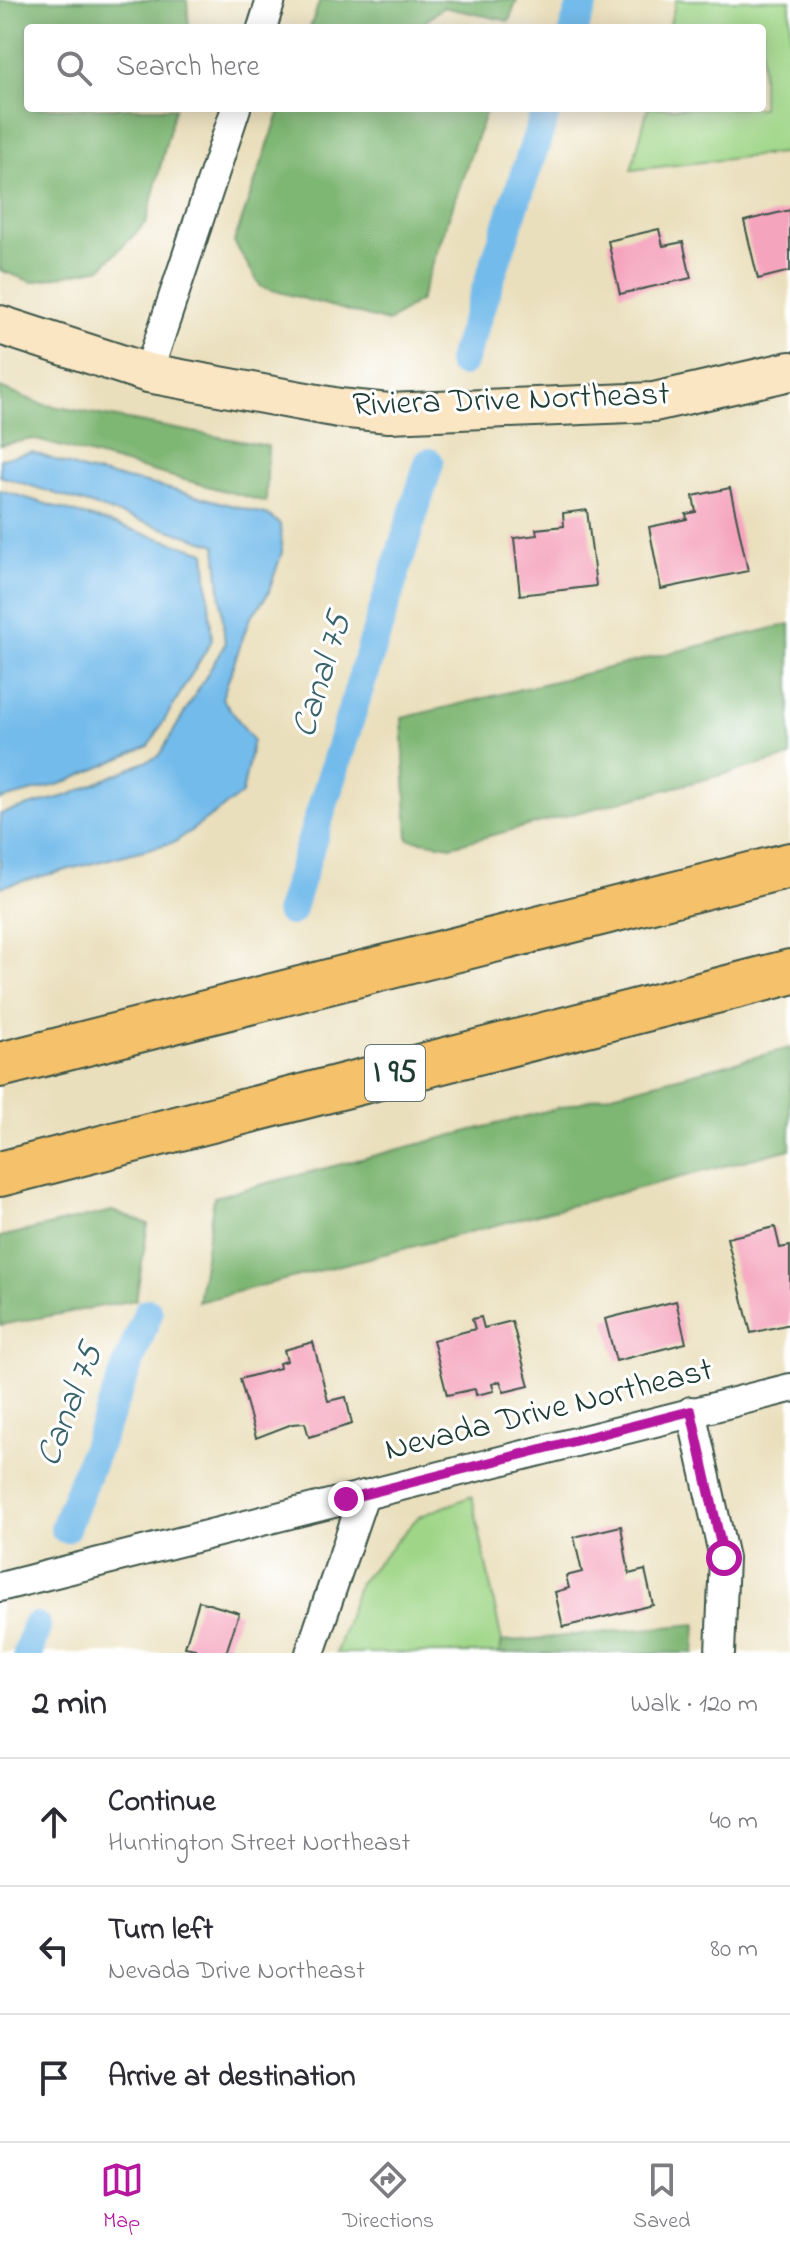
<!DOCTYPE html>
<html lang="en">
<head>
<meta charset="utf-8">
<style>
  :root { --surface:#fff; --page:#f2f2f3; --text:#2b2b33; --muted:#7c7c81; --line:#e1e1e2; --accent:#b5179e }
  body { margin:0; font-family:"Indie Flower",sans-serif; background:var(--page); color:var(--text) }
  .stop { position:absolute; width:24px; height:24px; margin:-18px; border:6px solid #b5179e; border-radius:50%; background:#fff }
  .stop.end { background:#b5179e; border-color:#fff; box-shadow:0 2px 8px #0008 }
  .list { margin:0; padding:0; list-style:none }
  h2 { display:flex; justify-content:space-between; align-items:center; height:104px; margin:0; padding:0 32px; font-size:34px }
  h2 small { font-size:26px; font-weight:400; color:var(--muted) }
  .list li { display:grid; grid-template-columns:52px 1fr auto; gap:24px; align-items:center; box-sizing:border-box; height:128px; padding:0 32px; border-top:2px solid var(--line) }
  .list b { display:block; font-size:30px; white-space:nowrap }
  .list p { margin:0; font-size:26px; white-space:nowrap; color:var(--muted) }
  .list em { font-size:26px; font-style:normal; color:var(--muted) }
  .icon { flex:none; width:44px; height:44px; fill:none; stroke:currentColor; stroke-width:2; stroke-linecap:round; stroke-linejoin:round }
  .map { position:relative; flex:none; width:790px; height:1653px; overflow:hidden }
  .search { position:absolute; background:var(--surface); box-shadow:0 4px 20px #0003; left:24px; right:24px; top:24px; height:88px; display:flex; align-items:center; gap:20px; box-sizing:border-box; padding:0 28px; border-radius:8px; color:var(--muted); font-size:30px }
  .sheet { height:488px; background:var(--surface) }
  nav { display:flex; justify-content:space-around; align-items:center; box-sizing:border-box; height:112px; border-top:2px solid var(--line); background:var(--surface); font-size:22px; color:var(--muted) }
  nav a { display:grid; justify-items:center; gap:4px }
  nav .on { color:var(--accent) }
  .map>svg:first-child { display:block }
</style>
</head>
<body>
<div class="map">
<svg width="790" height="1653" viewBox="0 0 790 1653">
  <rect width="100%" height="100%" fill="#fff"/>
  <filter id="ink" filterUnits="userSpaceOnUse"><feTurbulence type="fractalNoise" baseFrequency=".0125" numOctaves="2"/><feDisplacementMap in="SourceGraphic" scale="16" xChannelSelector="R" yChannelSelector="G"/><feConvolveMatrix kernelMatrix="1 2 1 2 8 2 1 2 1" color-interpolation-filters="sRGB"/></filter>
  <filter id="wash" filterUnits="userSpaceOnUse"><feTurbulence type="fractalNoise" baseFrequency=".006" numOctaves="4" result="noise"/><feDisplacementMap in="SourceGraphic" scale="32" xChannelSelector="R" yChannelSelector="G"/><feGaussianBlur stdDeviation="1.8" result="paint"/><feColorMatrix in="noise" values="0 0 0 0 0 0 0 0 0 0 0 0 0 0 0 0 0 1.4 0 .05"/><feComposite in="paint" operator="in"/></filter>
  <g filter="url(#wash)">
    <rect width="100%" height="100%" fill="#eadfbc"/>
    <!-- green -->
    <g fill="#9ed586" stroke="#5e895d" stroke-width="2">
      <path d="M676,0H790V152L631,170L648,108H762V28H669Z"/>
      <path d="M472,1496L502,1642L499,1653H336L359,1583L418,1517Z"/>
    </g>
    <!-- forest -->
    <g fill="#7eb673" stroke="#4e7a54" stroke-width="2">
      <path d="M0,0H187L189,28H28V108H175L146,223L101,268L32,282L0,270Z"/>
      <path d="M320,0H517L509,21L443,7L418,28H310Z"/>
      <path d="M281,108H487L420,300L388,322L261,287L234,242Z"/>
      <path d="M0,388L42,404L268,446L266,502L33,439L0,445Z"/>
      <path d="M790,624V757L451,846L408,839L402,718Z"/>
      <path d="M790,1048V1149L198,1302L214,1197Z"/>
      <path d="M112,1211L148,1224L136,1300L0,1325V1237Z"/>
      <path d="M696,1624L694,1653H499L502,1642Z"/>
    </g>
    <!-- water -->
    <g fill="#73bbeb" stroke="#497c90" stroke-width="2">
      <path d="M32,452L86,471L151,484L268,515L280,524L282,552L268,594L249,620L222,698L253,740L242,794L175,842L0,887V814L69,795L159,756L225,644L216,545L0,476V459Z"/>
      <path d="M0,490L205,552L212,640L149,746L64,783L0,800Z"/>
    </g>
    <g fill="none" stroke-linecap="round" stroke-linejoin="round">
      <!-- canal -->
      <g stroke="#73bbeb" stroke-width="30">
        <path d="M574,28L584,0"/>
        <path d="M462,362L547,108"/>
        <path d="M290,911L429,463"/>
        <path d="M65,1528L148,1313"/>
        <path d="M28,1653L36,1627"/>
      </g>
    </g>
    <g id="blocks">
      <!-- building -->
      <g fill="#f5a4be">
        <path d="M790,210V271L758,279L744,221Z"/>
        <path d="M659,229L663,246L683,242L691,278L620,294L608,241Z"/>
        <path d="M730,488L748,571L661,589L649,527L687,519L686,514L696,512L693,496Z"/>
        <path d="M587,510L596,586L520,595L514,538L537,535L536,529L564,526L563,513Z"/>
        <path d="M775,1227L780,1248L790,1246V1324L751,1333L727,1238Z"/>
        <path d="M676,1301L686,1343L616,1361L605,1319Z"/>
        <path d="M481,1317L484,1328L512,1321L529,1386L504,1392L500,1381L492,1384L494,1391L476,1395L475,1389L447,1395L433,1340L475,1329L472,1319Z"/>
        <path d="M313,1342L328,1401L346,1397L352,1424L309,1437L305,1423L292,1424L256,1438L240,1379L280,1368L279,1363L287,1361L284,1350Z"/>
        <path d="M621,1526L629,1574L645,1570L653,1605L563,1627L555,1592L569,1588L566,1576L582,1572L574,1537Z"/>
        <path d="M199,1601L239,1613L226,1653H193L195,1649L185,1647Z"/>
      </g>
    </g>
  </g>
  <g filter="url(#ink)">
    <use href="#blocks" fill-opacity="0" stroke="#3d5548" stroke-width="2"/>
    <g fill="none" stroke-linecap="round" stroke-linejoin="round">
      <defs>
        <g id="street">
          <path d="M262,28L271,0"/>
          <path d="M148,373L236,108"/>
          <path d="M691,1411L724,1558L720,1653"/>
          <path d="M0,1587L790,1388"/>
          <path d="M310,1653L364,1495"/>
        </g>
        <path id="secondary" d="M0,325L148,373L339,408L389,413L654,402L790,371"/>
        <g id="highway">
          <path d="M0,1065L790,865"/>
          <path d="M0,1174L790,972"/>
        </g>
      </defs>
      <!-- street casing -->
      <use href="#street" stroke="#3d5548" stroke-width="32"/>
      <!-- secondary casing -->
      <use href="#secondary" stroke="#3d5548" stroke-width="42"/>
      <!-- highway casing -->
      <use href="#highway" stroke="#3d5548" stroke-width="48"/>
      <!-- street -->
      <use href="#street" stroke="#fff" stroke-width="28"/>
      <!-- secondary -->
      <use href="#secondary" stroke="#fbe6c4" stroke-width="38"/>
      <!-- highway -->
      <use href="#highway" stroke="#f5c16b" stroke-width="44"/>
    </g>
  </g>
  <g fill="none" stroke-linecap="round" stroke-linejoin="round" filter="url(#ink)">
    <!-- route -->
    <path stroke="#b5179e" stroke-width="10" d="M346,1499L691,1411L724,1558"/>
  </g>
  <g text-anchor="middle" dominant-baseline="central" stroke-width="6" stroke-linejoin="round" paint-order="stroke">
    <!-- shield labels -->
    <rect fill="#fff" stroke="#627771" stroke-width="2" x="365" y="1045" width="60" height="56" rx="6"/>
    <g font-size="32" font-weight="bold" fill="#1f3d34">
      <text x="395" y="1073">I 95</text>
    </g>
    <!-- street labels -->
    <g font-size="34" fill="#1f3d34" stroke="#fff">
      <text transform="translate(511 401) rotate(-2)">Riviera Drive Northeast</text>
      <text transform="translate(549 1411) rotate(-14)">Nevada Drive Northeast</text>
    </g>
    <!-- water labels -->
    <g font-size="36" font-style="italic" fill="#38636b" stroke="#fff">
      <text transform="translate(323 676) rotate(-73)">Canal 75</text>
      <text transform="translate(71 1406) rotate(-69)">Canal 75</text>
    </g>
  </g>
</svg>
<div class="stop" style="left:724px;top:1558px"></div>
<div class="stop end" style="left:346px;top:1499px"></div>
<div class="search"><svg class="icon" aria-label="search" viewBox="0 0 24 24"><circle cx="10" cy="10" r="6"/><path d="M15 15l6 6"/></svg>Search here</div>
</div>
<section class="sheet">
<h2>2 min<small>Walk · 120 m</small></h2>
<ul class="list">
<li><svg class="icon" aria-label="ahead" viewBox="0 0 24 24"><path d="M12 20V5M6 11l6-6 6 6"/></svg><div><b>Continue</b><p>Huntington Street Northeast</p></div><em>40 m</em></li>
<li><svg class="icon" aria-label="left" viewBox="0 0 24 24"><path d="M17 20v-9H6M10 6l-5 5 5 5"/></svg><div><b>Turn left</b><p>Nevada Drive Northeast</p></div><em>80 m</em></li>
<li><svg class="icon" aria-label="arrive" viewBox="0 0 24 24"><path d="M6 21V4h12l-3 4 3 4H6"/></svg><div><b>Arrive at destination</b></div></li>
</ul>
</section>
<nav>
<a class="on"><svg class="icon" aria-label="map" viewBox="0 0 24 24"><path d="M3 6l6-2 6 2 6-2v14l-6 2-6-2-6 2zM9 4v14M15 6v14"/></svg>Map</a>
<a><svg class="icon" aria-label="directions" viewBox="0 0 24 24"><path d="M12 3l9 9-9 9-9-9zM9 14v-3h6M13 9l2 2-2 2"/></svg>Directions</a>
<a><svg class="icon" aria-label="saved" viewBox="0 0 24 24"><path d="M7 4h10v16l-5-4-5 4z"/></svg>Saved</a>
</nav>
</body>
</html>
